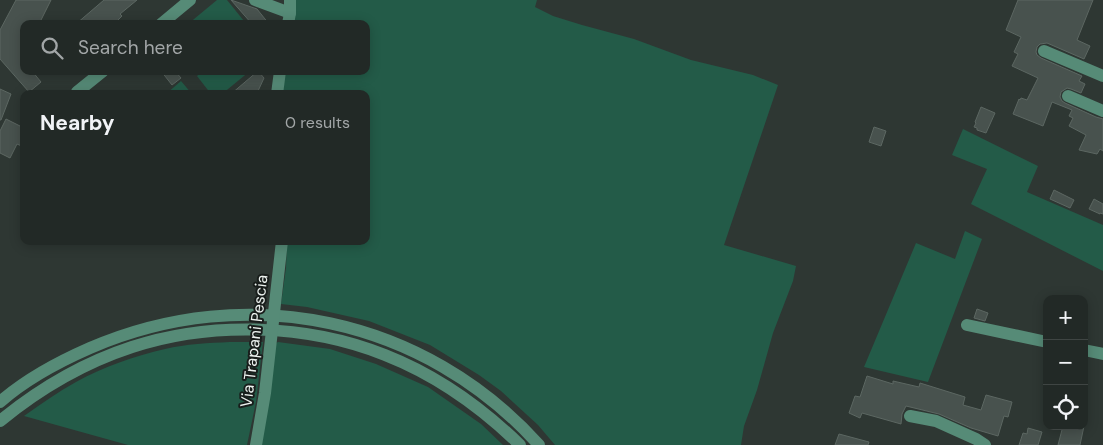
<!DOCTYPE html>
<html lang="en">
<head>
<meta charset="utf-8">
<style>
  :root { --surface:#222926; --page:#2e3532; --text:#f1f3f6; --muted:#a2a6a7; --line:#3f4543 }
  body { margin:0; font-family:"DM Sans",sans-serif; background:var(--page); color:var(--text) }
  .controls { position:absolute; right:15px; bottom:15px; display:grid; overflow:hidden; border-radius:10px; box-shadow:0 2px 12px #0003 }
  .controls button { width:45px; height:45px; display:grid; place-items:center; padding:0; border:0; border-bottom:1px solid var(--line); background:var(--surface); color:var(--text); font:25px sans-serif }
  .list { margin:0; padding:0; list-style:none }
  h2 { display:flex; justify-content:space-between; align-items:center; height:65px; margin:0; padding:0 20px; font-size:21px }
  h2 small { font-size:16px; font-weight:400; color:var(--muted) }
  .icon { flex:none; width:28px; height:28px; fill:none; stroke:currentColor; stroke-width:2; stroke-linecap:round; stroke-linejoin:round }
  .map { position:relative; flex:none; width:1103px; height:445px; overflow:hidden }
  .search { position:absolute; background:var(--surface); box-shadow:0 2px 12px #0003; left:20px; top:20px; width:350px; height:55px; display:flex; align-items:center; gap:12px; box-sizing:border-box; padding:0 18px; border-radius:10px; color:var(--muted); font-size:19px }
  .panel { position:absolute; background:var(--surface); box-shadow:0 2px 12px #0003; left:20px; top:90px; width:350px; height:155px; border-radius:10px }
  .map>svg:first-child { display:block }
</style>
</head>
<body>
<div class="map">
<svg width="1103" height="445" viewBox="0 0 1103 445">
  <rect width="100%" height="100%" fill="#2e3733"/>
  <!-- green -->
  <g fill="#235b48">
    <path d="M217,0H227L244,21L241,24H188Z"/>
    <path d="M295,0H537L535,7L553,16L582,25L634,39L691,60L753,75L778,85L724,245L796,266L793,281L773,333L757,390L744,426L741,445H555L538,425L501,391L479,375L430,345L369,321L307,307L281,304L286,268L287,241H366V94H282L285,71H366V24H294Z"/>
    <path d="M203,71H250L222,94H211L197,76Z"/>
    <path d="M181,81L192,94H166Z"/>
    <path d="M963,129L1038,166L1027,192L1103,225V271L971,204L987,169L952,155Z"/>
    <path d="M965,231L982,239L928,382L864,367L916,243L955,259Z"/>
    <path d="M230,342H263L256,402L247,445H128L24,416C41,404 58,392 76,382C103,367 135,356 165,349C186,344 209,343 230,342Z"/>
    <path d="M278,342L330,349L376,364L428,387L481,424L503,445H260L275,344Z"/>
  </g>
  <!-- building -->
  <g fill="#48524e" stroke="#5c6762">
    <path d="M16,0H51L39,24H24V71H32L41,82L29,92L0,59V30Z"/>
    <path d="M104,0H137L120,14L122,16L114,24H76Z"/>
    <path d="M231,0L257,9L269,24H252Z"/>
    <path d="M1018,0H1093L1077,40L1090,46L1084,59L1047,43L1040,44L1037,47L1036,52L1037,55L1041,58L1082,76L1079,81L1085,84L1081,93L1071,89L1067,88L1061,92L1060,97L1062,101L1065,103L1096,117L1103,119V151L1100,149L1097,154L1079,150L1086,135L1069,126L1073,118L1069,116L1072,110L1052,102L1043,126L1013,114L1019,99L1020,100L1021,98L1027,100L1038,78L1012,66L1018,54L1014,52L1021,37L1006,30Z"/>
    <path d="M161,71H175L181,78L172,85Z"/>
    <path d="M258,71L264,78L258,91L255,94H231Z"/>
    <path d="M0,89L11,94L1,120H0Z"/>
    <path d="M981,107L995,113L986,133L977,130V128L974,127L976,123L975,122Z"/>
    <path d="M6,119L24,128V147L17,144L10,158L0,153V131Z"/>
    <path d="M874,127L886,131L881,146L869,142Z"/>
    <path d="M1054,190L1074,200L1070,208L1050,199Z"/>
    <path d="M1094,199L1103,204V214L1100,213V214L1089,209Z"/>
    <path d="M977,309L988,313L985,321L974,318Z"/>
    <path d="M867,376L893,384V381L919,387L920,383L965,397L963,405L981,410L986,395L1012,402L1008,417L1004,416L998,436L971,428L939,414L906,406L902,414L901,424L862,413L860,418L849,413L855,396L860,397Z"/>
    <path d="M1063,426H1084L1080,445H1058Z"/>
    <path d="M1028,428L1042,432L1038,445H1019L1023,433L1027,434Z"/>
    <path d="M839,434L869,442L868,445H835Z"/>
  </g>
  <g fill="none" stroke-linecap="round" stroke-linejoin="round">
    <!-- minor -->
    <g stroke="#568b77" stroke-width="12">
      <path d="M255,0L290,13"/>
      <path d="M161,24L190,0"/>
      <path d="M288,24L290,13V0"/>
      <path d="M1044,51L1103,76"/>
      <path d="M77,92L103,71"/>
      <path d="M277,94L280,71"/>
      <path d="M1068,96L1103,111"/>
      <path d="M967,325L1047,342"/>
      <path d="M1084,350L1103,354"/>
      <path d="M0,402C26,379 58,362 90,348C247,280 425,318 539,445"/>
      <path d="M910,416L936,421L976,439L985,445"/>
      <path d="M0,421C39,389 83,363 132,347C211,321 308,324 385,355C436,375 481,407 520,445"/>
      <path d="M256,445L265,393L282,241"/>
    </g>
  </g>
  <g text-anchor="middle" dominant-baseline="central" stroke-width="4" stroke-linejoin="round" paint-order="stroke">
    <!-- street labels -->
    <g font-size="16" fill="#ecf2ef" stroke="#191e1c">
      <text transform="translate(254 341) rotate(-83)">Via Trapani Pescia</text>
    </g>
  </g>
</svg>
<div class="controls">
<button>+</button>
<button>−</button>
<button><svg class="icon" aria-label="locate" viewBox="0 0 24 24"><circle cx="12" cy="12" r="6"/><path d="M12 2v4M12 18v4M2 12h4M18 12h4"/></svg></button>
</div>
<div class="search"><svg class="icon" aria-label="search" viewBox="0 0 24 24"><circle cx="10" cy="10" r="6"/><path d="M15 15l6 6"/></svg>Search here</div>
<section class="panel">
<h2>Nearby<small>0 results</small></h2>
<ul class="list">
</ul>
</section>
</div>
</body>
</html>
